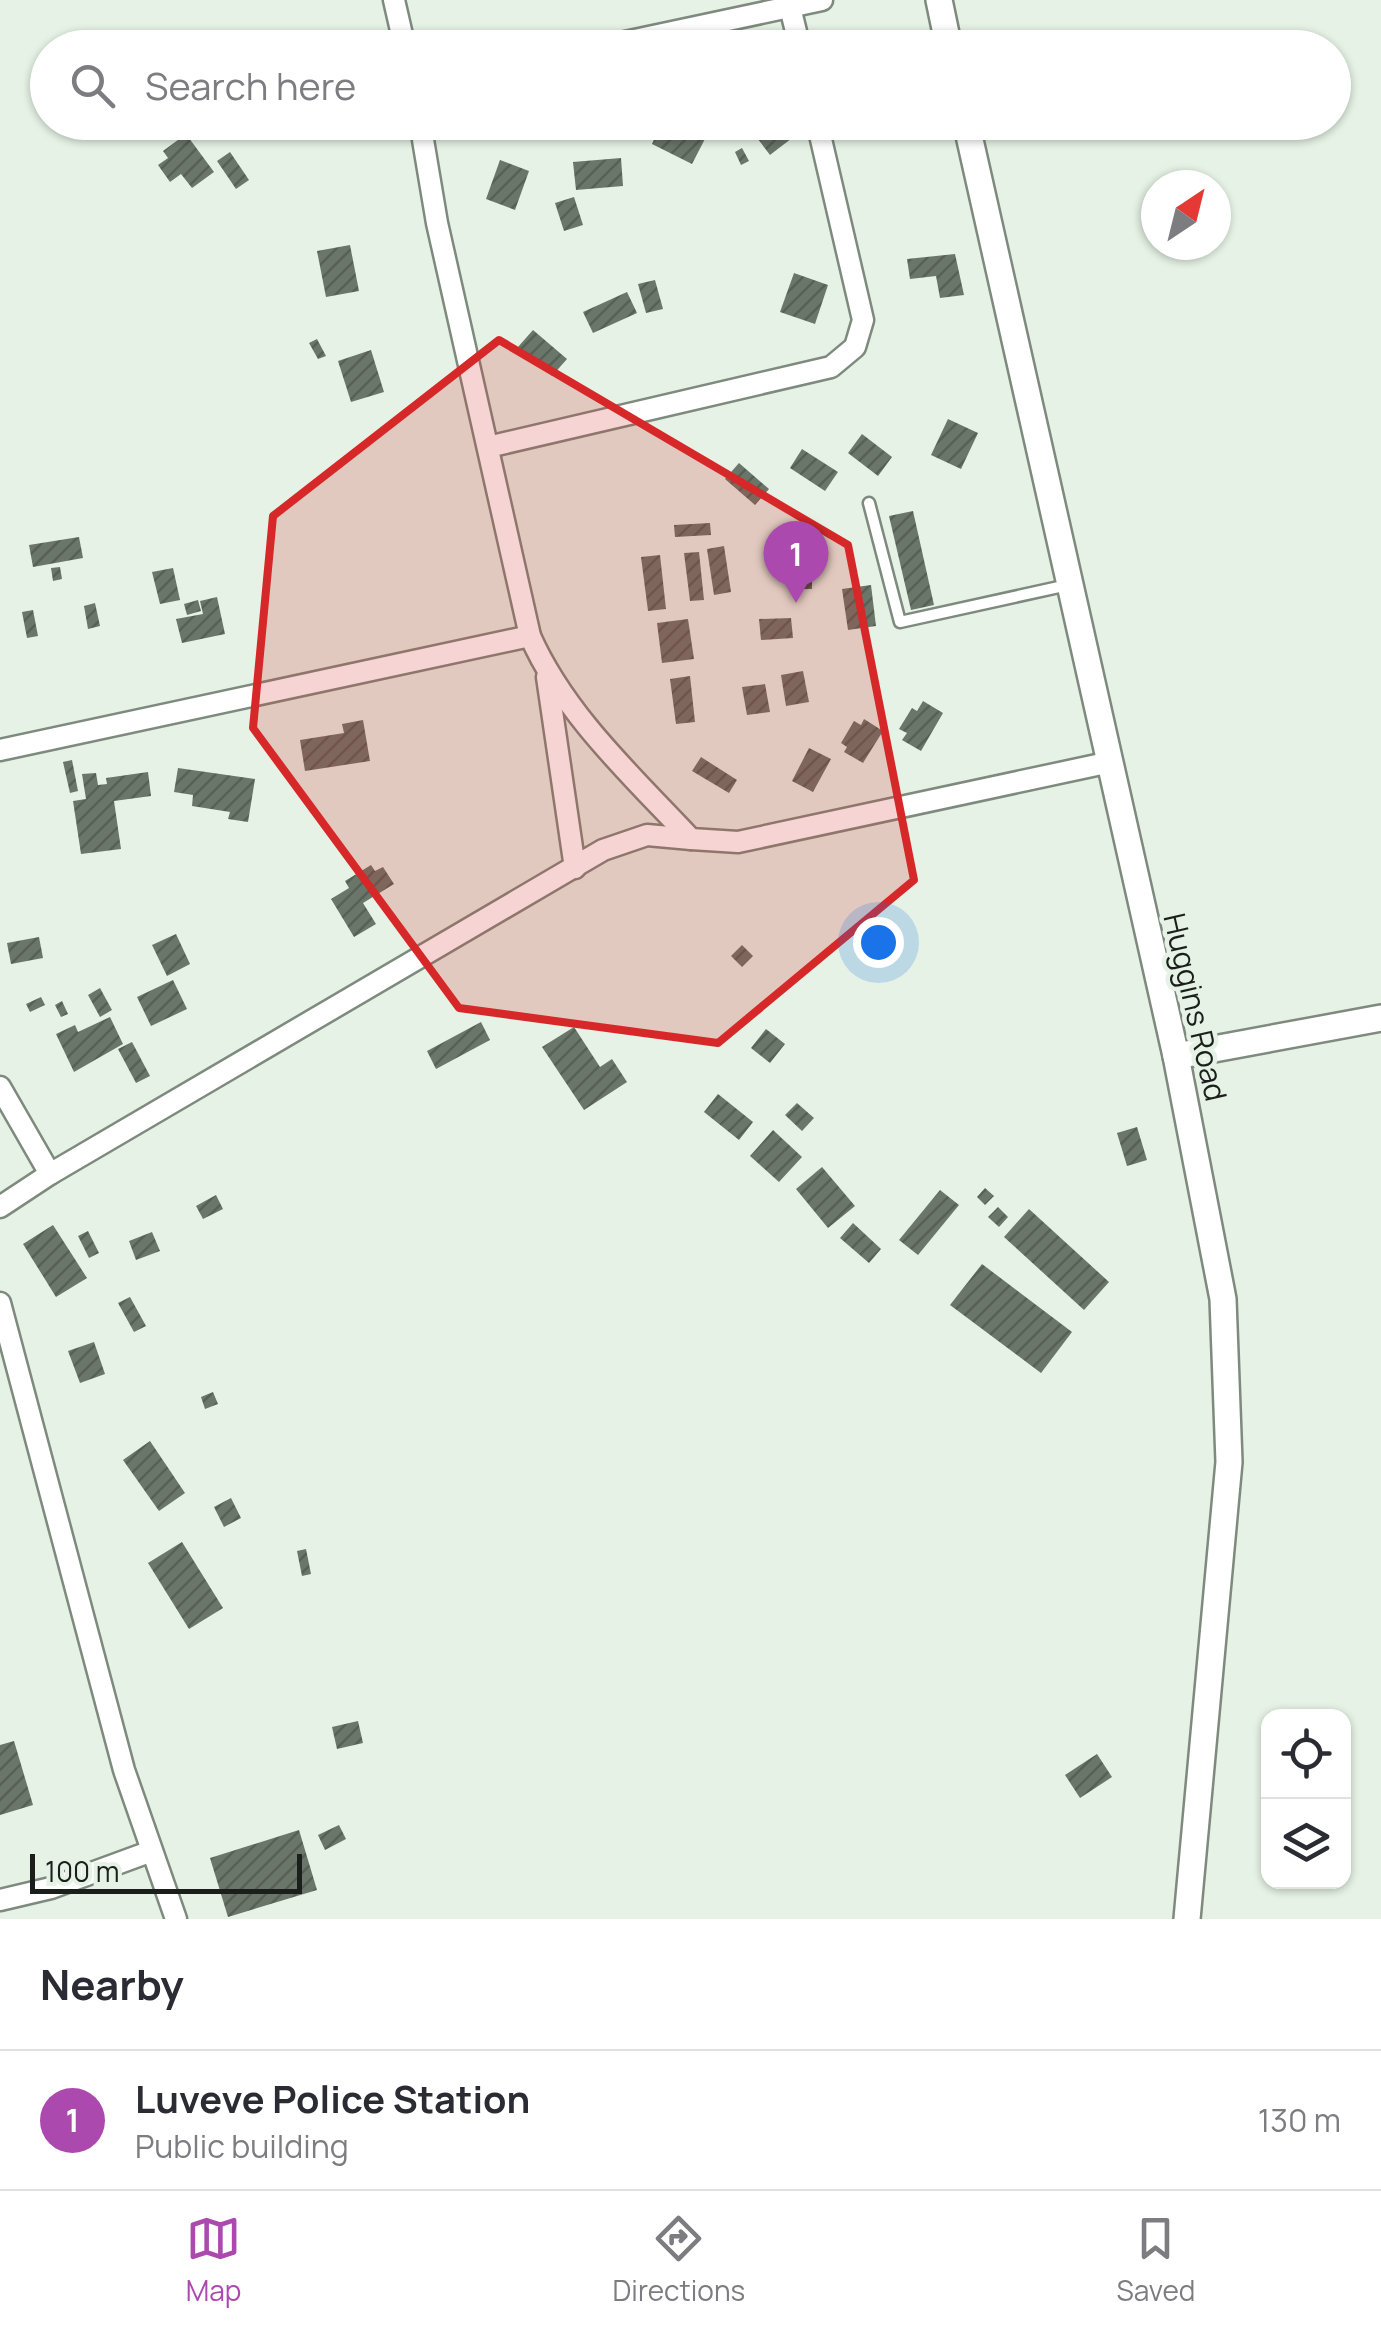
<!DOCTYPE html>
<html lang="en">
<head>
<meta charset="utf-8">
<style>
  :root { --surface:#fff; --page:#f2f2f3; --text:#2b2b33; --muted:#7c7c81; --line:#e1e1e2; --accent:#ac49af }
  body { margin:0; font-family:Manrope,sans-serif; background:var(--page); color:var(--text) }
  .controls { position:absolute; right:30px; bottom:30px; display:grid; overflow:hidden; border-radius:20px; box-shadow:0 2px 8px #0004 }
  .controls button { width:90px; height:90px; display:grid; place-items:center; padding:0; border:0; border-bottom:2px solid var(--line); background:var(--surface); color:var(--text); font:50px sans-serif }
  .compass { position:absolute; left:1141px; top:170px; width:90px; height:90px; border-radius:50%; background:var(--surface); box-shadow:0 2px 8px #0004; rotate:35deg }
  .scale { position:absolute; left:30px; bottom:25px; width:272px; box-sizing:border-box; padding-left:10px; border:5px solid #1b1f1b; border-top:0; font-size:28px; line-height:35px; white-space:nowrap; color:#1b1f1b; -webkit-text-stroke:8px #e5f2e5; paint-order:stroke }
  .you { position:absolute; left:878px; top:942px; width:35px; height:35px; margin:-25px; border:8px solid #fff; border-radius:50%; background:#1a73e8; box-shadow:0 0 0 15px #1a73e833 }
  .badge { display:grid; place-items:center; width:65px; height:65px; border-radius:50%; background:var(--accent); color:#fff; font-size:32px; font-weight:700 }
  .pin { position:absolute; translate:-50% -82px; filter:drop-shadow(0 2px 5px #0008) }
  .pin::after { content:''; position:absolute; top:52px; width:35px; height:30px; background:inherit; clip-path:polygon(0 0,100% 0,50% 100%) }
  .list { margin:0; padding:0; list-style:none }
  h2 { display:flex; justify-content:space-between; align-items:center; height:130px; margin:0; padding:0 40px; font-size:42px }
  h2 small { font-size:32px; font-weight:400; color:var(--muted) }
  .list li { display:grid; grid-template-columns:65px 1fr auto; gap:30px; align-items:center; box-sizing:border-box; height:140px; padding:0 40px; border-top:2px solid var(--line) }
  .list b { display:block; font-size:38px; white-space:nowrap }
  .list p { margin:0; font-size:32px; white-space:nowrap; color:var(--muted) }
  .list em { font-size:32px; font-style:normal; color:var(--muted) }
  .icon { flex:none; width:55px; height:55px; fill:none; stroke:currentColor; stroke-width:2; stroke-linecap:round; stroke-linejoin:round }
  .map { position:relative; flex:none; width:1381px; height:1919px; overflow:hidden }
  .search { position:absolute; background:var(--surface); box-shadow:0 2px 8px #0004; left:30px; right:30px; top:30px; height:110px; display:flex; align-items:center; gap:25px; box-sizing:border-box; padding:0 35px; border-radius:55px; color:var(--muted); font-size:38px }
  .sheet { height:270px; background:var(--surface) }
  nav { display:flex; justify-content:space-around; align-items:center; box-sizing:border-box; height:140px; border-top:2px solid var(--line); background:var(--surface); font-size:28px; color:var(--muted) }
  nav a { display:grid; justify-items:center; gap:5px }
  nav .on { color:var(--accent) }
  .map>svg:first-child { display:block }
</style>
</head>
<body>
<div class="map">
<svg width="1381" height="1919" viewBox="0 0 1381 1919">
  <defs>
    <pattern id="building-hatch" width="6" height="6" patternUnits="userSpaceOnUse" patternTransform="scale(2.5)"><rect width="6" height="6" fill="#6a766a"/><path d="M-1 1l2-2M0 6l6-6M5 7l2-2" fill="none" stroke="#566056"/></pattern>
  </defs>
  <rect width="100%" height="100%" fill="#e5f2e5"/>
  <!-- building -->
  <g fill="url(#building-hatch)">
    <path d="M662,122H687L708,133L692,164L652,144Z"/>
    <path d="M745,122H800L805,128L770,155Z"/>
    <path d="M186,134L214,172L192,188L181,174L170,182L158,165L168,158L163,151Z"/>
    <path d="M742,148L749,161L741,165L735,152Z"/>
    <path d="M230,152L249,180L236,189L217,161Z"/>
    <path d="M621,158L623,186L576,190L573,162Z"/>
    <path d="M500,160L529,171L515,210L486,199Z"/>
    <path d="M574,197L583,225L564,231L555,203Z"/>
    <path d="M350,245L359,291L326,297L317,251Z"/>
    <path d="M955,254L964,295L940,298L936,276L910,279L907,259Z"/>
    <path d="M794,273L828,285L815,324L780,312Z"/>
    <path d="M655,280L663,309L646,313L638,284Z"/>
    <path d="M627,292L637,313L593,333L583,312Z"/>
    <path d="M533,330L567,359L552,376L518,347Z"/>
    <path d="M317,339L326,356L318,359L309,343Z"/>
    <path d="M371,350L384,392L351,402L338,361Z"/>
    <path d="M948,419L978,433L961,469L931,455Z"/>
    <path d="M862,434L892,457L878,476L848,453Z"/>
    <path d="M802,449L838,472L825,491L790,468Z"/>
    <path d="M739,463L769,489L755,505L725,479Z"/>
    <path d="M913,511L934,605L911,610L889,516Z"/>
    <path d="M710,523L711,535L675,537L674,525Z"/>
    <path d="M79,537L83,558L33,567L29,545Z"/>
    <path d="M724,546L731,592L714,595L707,549Z"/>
    <path d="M699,552L704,600L690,601L684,553Z"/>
    <path d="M660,555L666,609L648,611L641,557Z"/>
    <path d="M794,557L812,558V589H793Z"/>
    <path d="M60,567L62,579L53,581L51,568Z"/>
    <path d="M173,568L180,600L160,604L152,572Z"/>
    <path d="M871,585L876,626L848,630L842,589Z"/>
    <path d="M217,597L225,634L182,643L176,619L203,614L200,601Z"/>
    <path d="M198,600L201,611L187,615L184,604Z"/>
    <path d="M95,603L100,626L88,629L84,606Z"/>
    <path d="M33,610L38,636L27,638L22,612Z"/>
    <path d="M791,618L793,638L761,640L759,619Z"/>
    <path d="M688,619L694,659L662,663L657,623Z"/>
    <path d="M803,671L809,702L786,706L781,675Z"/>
    <path d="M690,676L695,722L676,724L670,679Z"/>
    <path d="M765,684L770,712L747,715L742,687Z"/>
    <path d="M923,701L943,713L921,751L902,740L907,733L899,729L912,708L917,711Z"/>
    <path d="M864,719L883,731L863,763L844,752L847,747L841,743L854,721L861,725Z"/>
    <path d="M363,720L370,761L305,771L300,740L344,733L342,724Z"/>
    <path d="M809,748L831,759L813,792L792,781Z"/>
    <path d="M701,757L737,780L729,793L692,771Z"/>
    <path d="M72,760L78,791L70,793L63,762Z"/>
    <path d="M178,768L255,779L248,822L228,819L230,812L192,806L193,795L174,792Z"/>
    <path d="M148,772L151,796L114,801L121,849L81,854L73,801L86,799L82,774L96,773L98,785L107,784L106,778Z"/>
    <path d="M371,865L375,871L383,867L394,884L363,903L376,924L354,937L331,899L349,888L345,881Z"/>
    <path d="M176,934L190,964L167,976L152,945Z"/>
    <path d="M39,937L43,958L11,964L7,943Z"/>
    <path d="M742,945L753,956L742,967L731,956Z"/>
    <path d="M173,980L187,1009L151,1026L137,997Z"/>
    <path d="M100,988L112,1010L100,1017L88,995Z"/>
    <path d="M41,997L45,1005L30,1012L26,1004Z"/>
    <path d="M62,1001L68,1014L61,1017L55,1005Z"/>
    <path d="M110,1017L123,1044L74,1072L56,1034L75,1025L78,1032Z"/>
    <path d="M481,1022L490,1040L436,1069L427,1051Z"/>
    <path d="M574,1027L600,1067L612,1059L627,1082L584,1110L542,1047Z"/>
    <path d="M766,1029L785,1044L770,1063L751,1048Z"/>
    <path d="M132,1042L150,1076L136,1083L118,1049Z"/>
    <path d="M718,1094L753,1122L739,1140L704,1112Z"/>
    <path d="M797,1103L814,1118L802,1131L785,1115Z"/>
    <path d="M1137,1127L1147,1160L1127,1166L1117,1133Z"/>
    <path d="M773,1130L802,1157L779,1182L750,1156Z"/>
    <path d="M822,1167L855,1206L828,1228L796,1189Z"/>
    <path d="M985,1188L994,1196L985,1205L977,1197Z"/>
    <path d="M940,1190L959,1205L918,1255L899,1240Z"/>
    <path d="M216,1195L223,1209L203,1219L196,1206Z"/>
    <path d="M998,1207L1008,1217L999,1227L988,1217Z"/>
    <path d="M1029,1209L1109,1282L1084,1310L1004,1237Z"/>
    <path d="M853,1223L881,1249L869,1263L840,1238Z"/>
    <path d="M53,1225L87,1278L56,1297L23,1244Z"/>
    <path d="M88,1231L99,1253L89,1258L78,1236Z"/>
    <path d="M152,1232L160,1251L136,1260L129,1241Z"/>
    <path d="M982,1264L1072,1332L1041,1373L950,1305Z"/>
    <path d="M130,1297L146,1326L134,1332L118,1303Z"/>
    <path d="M94,1342L105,1374L80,1383L68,1351Z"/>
    <path d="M213,1392L218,1404L205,1409L201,1397Z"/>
    <path d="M150,1441L185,1493L159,1511L123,1460Z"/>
    <path d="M231,1498L241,1518L224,1527L214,1507Z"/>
    <path d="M182,1542L223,1608L189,1629L148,1563Z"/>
    <path d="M306,1549L311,1574L302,1576L297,1551Z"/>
    <path d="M358,1721L363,1743L337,1749L332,1727Z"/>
    <path d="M14,1741L33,1805L0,1815V1745Z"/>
    <path d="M1097,1754L1112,1777L1080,1798L1065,1775Z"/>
    <path d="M339,1825L346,1839L325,1850L318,1835Z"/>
    <path d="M299,1830L317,1890L228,1917L210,1858Z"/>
  </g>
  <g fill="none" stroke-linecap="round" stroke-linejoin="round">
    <defs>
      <g id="service">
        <path d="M257,125L267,122"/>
        <path d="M869,503L900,622L1068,585"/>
      </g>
      <g id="minor">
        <path d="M394,0L405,48"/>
        <path d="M790,7L800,48"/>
        <path d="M597,48L822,0"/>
        <path d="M420,122L437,223L530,636C565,715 632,776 691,839L738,842L1106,763"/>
        <path d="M488,447L831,367L855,347L863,320L817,122"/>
        <path d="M547,677L575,868"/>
        <path d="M0,750L530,636"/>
        <path d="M0,1087L50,1174"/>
        <path d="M0,1207L50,1174L603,850L647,835L691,839"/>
        <path d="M0,1303L124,1770L176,1919"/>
        <path d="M0,1900L51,1888L149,1852"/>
      </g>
      <g id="tertiary">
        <path d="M939,0L949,48"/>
        <path d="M966,122L1176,1056L1223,1299L1229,1462L1187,1919"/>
        <path d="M1176,1056L1381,1018"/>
      </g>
    </defs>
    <!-- service casing -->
    <use href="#service" stroke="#7e8a7e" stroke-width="15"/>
    <!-- minor casing -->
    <use href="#minor" stroke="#7e8a7e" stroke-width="25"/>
    <!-- tertiary casing -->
    <use href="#tertiary" stroke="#7e8a7e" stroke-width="30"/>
    <!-- service -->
    <use href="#service" stroke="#fff" stroke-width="10"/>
    <!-- minor -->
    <use href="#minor" stroke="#fff" stroke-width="20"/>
    <!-- tertiary -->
    <use href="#tertiary" stroke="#fff" stroke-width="25"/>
  </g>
  <!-- marked area -->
  <path fill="#d62828" fill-opacity="0.2" stroke="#d62828" stroke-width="8" stroke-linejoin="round" d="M499,340L848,545L914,880L718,1043L459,1008L253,728L273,516Z"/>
  <g text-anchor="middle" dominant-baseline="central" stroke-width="9" stroke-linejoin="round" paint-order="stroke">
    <!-- street labels -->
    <g font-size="30" fill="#1b1f1b" stroke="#e5f2e5">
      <text transform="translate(1196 1007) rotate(77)">Huggins Road</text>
    </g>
  </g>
</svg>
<div class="controls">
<button><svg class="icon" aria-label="locate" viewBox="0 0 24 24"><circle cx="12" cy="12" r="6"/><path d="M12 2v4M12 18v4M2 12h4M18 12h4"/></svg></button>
<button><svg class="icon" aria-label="layers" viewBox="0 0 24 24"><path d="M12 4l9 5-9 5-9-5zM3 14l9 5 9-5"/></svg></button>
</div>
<svg class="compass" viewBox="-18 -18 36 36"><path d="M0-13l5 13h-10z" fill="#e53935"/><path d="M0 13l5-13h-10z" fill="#7c7c81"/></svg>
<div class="scale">100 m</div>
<div class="you"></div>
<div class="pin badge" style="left:796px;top:603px">1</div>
<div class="search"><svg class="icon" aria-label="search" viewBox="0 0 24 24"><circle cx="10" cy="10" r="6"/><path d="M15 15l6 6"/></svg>Search here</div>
</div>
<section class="sheet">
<h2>Nearby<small></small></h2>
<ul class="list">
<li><span class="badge">1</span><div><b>Luveve Police Station</b><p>Public building</p></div><em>130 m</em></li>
</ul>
</section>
<nav>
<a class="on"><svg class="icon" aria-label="map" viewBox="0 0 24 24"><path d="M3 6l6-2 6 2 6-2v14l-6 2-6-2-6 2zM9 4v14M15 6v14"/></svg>Map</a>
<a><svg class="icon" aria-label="directions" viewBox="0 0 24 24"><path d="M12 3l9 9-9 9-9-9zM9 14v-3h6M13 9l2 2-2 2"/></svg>Directions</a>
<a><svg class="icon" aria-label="saved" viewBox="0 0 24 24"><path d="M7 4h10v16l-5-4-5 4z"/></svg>Saved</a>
</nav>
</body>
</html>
